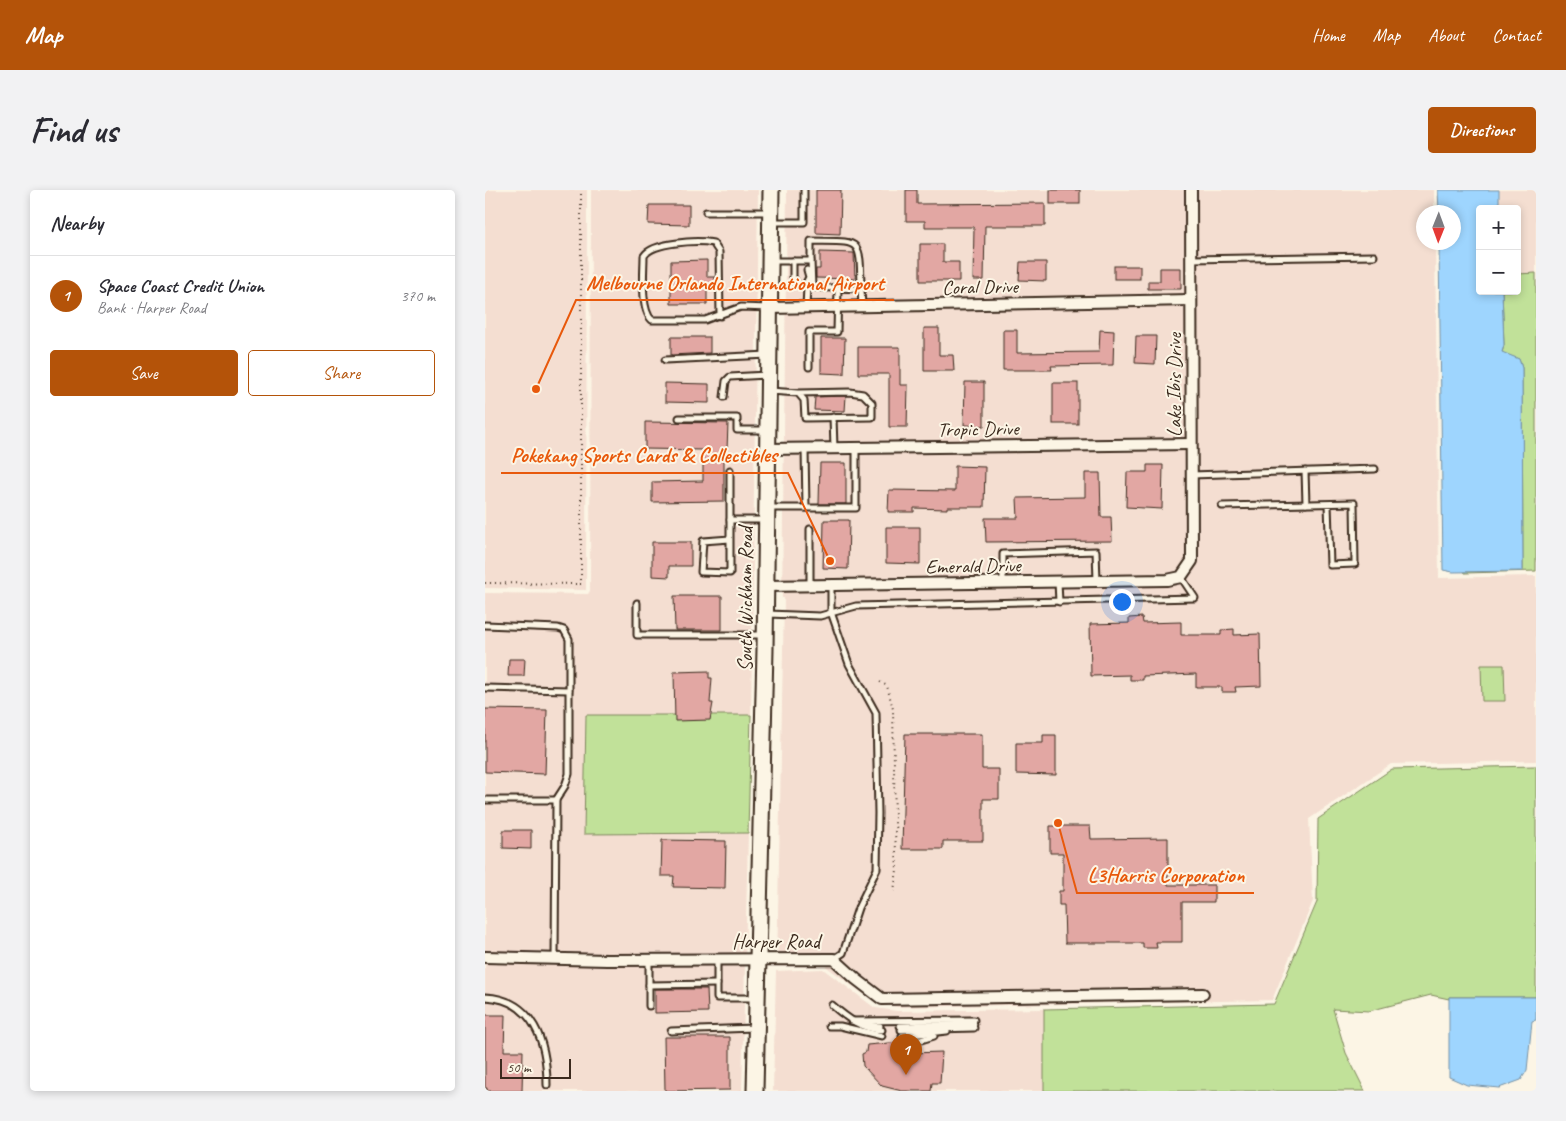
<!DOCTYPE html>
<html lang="en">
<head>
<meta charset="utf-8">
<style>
  :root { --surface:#fff; --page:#f2f2f3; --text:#2b2b33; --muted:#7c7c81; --line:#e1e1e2; --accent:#b45309 }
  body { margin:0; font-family:Caveat,sans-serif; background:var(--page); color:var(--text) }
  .controls { position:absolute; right:15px; top:15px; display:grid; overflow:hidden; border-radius:5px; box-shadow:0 2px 8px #0003 }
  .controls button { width:45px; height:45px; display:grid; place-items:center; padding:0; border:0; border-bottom:1px solid var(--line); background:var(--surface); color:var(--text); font:25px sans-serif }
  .compass { position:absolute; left:931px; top:15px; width:45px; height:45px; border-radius:50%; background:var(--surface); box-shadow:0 2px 8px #0003; rotate:181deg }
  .scale { position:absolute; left:15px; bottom:12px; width:71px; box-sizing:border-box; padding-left:5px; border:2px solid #3b2a1e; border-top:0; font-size:14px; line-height:18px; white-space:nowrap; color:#3b2a1e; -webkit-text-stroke:4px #fcf5e5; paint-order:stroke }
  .you { position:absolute; left:636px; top:411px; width:18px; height:18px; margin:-12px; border:4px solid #fff; border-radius:50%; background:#1a73e8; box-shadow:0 0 0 8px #1a73e833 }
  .badge { display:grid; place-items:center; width:32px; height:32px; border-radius:50%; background:var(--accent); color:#fff; font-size:16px; font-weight:700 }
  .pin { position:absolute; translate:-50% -41px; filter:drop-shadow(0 1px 2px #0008) }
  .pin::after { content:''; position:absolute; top:26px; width:18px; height:15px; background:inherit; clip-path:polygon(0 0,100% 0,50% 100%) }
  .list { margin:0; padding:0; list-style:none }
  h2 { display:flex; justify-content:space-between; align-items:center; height:65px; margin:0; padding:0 20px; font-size:21px }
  h2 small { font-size:16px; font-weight:400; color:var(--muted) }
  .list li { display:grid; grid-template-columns:32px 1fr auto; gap:15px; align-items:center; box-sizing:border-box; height:80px; padding:0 20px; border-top:1px solid var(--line) }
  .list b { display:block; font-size:19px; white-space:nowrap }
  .list p { margin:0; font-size:16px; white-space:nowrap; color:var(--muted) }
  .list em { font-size:16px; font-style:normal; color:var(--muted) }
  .actions { display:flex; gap:10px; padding:15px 20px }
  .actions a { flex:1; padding:11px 0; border:1px solid var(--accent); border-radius:5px; text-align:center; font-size:18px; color:var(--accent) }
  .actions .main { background:var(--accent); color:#fff }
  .map { position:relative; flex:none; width:1051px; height:901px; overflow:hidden; border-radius:5px }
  header { display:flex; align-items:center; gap:30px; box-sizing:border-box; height:70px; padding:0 25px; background:var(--accent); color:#fff }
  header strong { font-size:24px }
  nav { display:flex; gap:28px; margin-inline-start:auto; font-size:18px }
  .intro { display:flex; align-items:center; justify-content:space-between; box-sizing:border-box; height:120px; padding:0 30px }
  h1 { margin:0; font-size:35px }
  .button { padding:12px 22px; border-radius:5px; background:var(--accent); color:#fff; font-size:18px; font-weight:700 }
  main { display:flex; gap:30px; padding:0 30px }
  aside { flex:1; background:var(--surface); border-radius:5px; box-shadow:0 2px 8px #0003 }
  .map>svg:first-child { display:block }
</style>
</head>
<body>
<header>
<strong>Map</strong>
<nav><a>Home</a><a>Map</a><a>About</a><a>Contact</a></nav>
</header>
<div class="intro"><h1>Find us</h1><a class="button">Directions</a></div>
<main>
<aside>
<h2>Nearby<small></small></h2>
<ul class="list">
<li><span class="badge">1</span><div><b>Space Coast Credit Union</b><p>Bank · Harper Road</p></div><em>370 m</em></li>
</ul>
<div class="actions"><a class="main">Save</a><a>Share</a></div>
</aside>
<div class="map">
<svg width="1051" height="901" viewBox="0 0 1051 901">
  <rect width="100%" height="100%" fill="#fcf5e5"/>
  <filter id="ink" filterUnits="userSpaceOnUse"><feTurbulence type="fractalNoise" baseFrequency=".02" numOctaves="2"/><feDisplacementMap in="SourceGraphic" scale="10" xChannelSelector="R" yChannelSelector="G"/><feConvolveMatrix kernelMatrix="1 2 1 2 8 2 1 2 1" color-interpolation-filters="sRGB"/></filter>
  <g filter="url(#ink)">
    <!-- built -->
    <g fill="#f4ded1">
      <path d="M0,0H102L101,400L0,398Z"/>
      <path d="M106,0H273L266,525H101L99,644L263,643L257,901H0V403L103,404L105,401Z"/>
      <path d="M302,0H949V22H938V52L950,53L954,388L1051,386V571L906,574L824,629L828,711L787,810L413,817L391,813L339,775L292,776L299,408H297Z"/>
      <path d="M1014,0H1051V83L1032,84V19H1014Z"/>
      <path d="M338,779L390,818L412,821L559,819V901H288L291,781Z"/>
    </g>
    <!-- green -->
    <g fill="#c1e199" stroke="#7e865c">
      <path d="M1051,83V381L980,383L979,381L1038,380L1037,178L1034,169L1017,163L1019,155L1017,101H1032V84Z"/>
      <path d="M996,475H1019L1020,511H997Z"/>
      <path d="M101,525H266L263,643L99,644Z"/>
      <path d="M1051,576V807H964V809L946,805L884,821L848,819L861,863L880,901H559V819L789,814L832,712L833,629L907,579Z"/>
    </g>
    <!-- water -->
    <g fill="#9ed5fe" stroke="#7691a4">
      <path d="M953,0H1014V19H995V101H1017L1019,155L1017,162L1034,169L1037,178L1038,381L968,382L958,380L954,53L968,52V22H954Z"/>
      <path d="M964,807H1051V830L1047,831L1042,880L1036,890L1014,898L982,895L964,887Z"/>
    </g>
    <!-- building -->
    <g fill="#e2a7a3" stroke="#3b2a1e">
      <path d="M331,0H356L355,44L331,43Z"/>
      <path d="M421,0H432V14L560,13V36H500L499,90H488L489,37H440V31H421Z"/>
      <rect x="565" y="0" width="30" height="14"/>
      <path d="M164,15H204V35L163,34Z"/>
      <path d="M435,54H458V72H474V91H435Z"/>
      <path d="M335,62L369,63L370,89L331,88V79H335Z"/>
      <path d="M222,70V87H230V98H222V114H186V71Z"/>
      <path d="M535,72H561V91L534,90Z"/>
      <rect x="629" y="76" width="26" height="13"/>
      <path d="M675,78H696V99H663V91H675Z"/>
      <path d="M439,138H454V165H468L469,181H439Z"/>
      <path d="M518,140H532V163L614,162L615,140L629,141L628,175L566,176L567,180H518Z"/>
      <path d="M651,146H671L670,174L650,173Z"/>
      <path d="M186,147H225V163L186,165Z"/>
      <path d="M336,148H360L359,184L336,183Z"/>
      <path d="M373,157H415V195H423L422,237H404V184H373Z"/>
      <path d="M480,192H499V236L479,235Z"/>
      <path d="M180,193L224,194V213L180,212Z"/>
      <rect x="568" y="193" width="25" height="41"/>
      <path d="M361,206L360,221L329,220L330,207Z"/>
      <path d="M160,232L243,233L242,260H239V311L167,312V292L218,291V260L160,259Z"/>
      <path d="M335,273H361V314H334Z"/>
      <path d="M662,275H678L677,319L641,317L642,282H662Z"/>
      <path d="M470,276L500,277L499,317H462V319L429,318V322H403L404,300L470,301Z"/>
      <path d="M600,283H615L616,327H626L627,351L501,352L500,328H533L532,308L600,307Z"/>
      <path d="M339,330H364L363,379L338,378Z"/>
      <path d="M401,337H435V374L401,373Z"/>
      <path d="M167,352H206V376H184V387L167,386Z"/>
      <path d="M189,406H237V440H190Z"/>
      <path d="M657,427L658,433L696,432V445H736V440L749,439V445L775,444L776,496L750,497L751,502H737V497H711V484L658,486V490H645V485L606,486L605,434L644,433V428Z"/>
      <path d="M24,469H40L39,486H23Z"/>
      <path d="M224,481V488H227L225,513H228L225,530L190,531L189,482Z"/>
      <path d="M0,519L62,520L60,584L0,582Z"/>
      <path d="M420,544H497V579H514V609H498V651H458V659H417Z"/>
      <path d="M558,545H571V585L531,584V553H558Z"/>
      <path d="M565,636H605L606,649L683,648V695H729V712H697V752H671L672,758H658V753H580L579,715H574V701H578V663H565Z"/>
      <path d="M18,640H46V659L18,658Z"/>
      <path d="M177,650L241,651L240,698L188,697L189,686H176Z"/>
      <path d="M170,799H222L223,822L170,823Z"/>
      <path d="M0,825H20L19,861H38L37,901H2V898H0Z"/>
      <path d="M179,847H245V900L180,901Z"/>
      <path d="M415,852L425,854V863L457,862L455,893H447L446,901H417L397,896L378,876L377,864L381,862L382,855Z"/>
    </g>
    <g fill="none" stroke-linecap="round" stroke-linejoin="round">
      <defs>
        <g id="service">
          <path d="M221,22H285"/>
          <path d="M288,32H319V0"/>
          <path d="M706,69L889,66"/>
          <path d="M286,71H308"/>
          <path d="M326,71V51C377,52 375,47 376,99"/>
          <path d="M311,93L308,87V71H326L327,97"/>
          <path d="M321,93L324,87L322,80"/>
          <path d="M321,117L322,97L376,99L377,116"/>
          <path d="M235,126L234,62L228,53C213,50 167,52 159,66C159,81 155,120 167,130H220L256,117L284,118"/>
          <path d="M180,170L283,165"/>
          <path d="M324,177V142H352L353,98"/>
          <path d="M285,201L313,203L319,210L320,228L387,227V213L378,204L365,202L313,203"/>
          <path d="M239,207L241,191L245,187L282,185"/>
          <path d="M348,227L349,258"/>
          <path d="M194,228H252V240H281"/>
          <path d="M320,259L321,318"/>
          <path d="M245,280V330"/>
          <path d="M820,281L821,314"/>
          <path d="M706,285L890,279"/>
          <path d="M737,316L869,313L870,374L845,375L843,314"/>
          <path d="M284,318H371V258"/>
          <path d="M245,349L218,351L216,382L245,383V330H280"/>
          <path d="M573,392L574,412"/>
          <path d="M518,393V364L611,361L612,391"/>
          <path d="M325,395V339"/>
          <path d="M346,395V422L364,474L391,523L393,623L392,679L373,718L358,763L349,769"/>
          <path d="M152,413V445H277"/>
          <path d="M283,424L335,426L371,416L710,408L696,387"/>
          <path d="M0,435L73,438L79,440L84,449V584L80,596L71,610L70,769"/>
          <path d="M0,498L84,500"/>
          <path d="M0,610H71"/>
          <path d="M164,770V816"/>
          <path d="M232,770V808H271"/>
          <path d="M164,795L232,794"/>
          <path d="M0,807C49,809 62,853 62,895"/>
          <path d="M347,815C363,829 376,839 397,840"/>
          <path d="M366,831L489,830"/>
          <path d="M378,835L395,836"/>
          <path d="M344,836H355L397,846"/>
          <path d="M415,836L489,834"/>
          <path d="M416,840L489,838"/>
          <path d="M186,841L269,838"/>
          <path d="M417,846L462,841"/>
          <path d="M419,850H436L449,846"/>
        </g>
        <g id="minor">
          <path d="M284,118L706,110"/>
          <path d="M281,259L706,254"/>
          <path d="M280,396L682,390L696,387L707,371L706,0"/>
          <path d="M0,767L122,770L349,769L371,789L397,809L718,804"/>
        </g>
        <path id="secondary" d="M270,901L280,459L286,0"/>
      </defs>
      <!-- service casing -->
      <use href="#service" stroke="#3b2a1e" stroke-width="9"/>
      <!-- minor casing -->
      <use href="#minor" stroke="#3b2a1e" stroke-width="14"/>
      <!-- secondary casing -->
      <use href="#secondary" stroke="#3b2a1e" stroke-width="19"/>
      <!-- path -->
      <g stroke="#3b2a1e" stroke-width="2" stroke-dasharray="1 4" stroke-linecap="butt">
        <path d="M0,393L96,394V0"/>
        <path d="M395,492L402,496L408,519L410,634L412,639L410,642L412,680L409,701"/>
      </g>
      <!-- service -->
      <use href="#service" stroke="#fcf5e5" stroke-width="5"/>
      <!-- minor -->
      <use href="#minor" stroke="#fcf5e5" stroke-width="10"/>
      <!-- secondary -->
      <use href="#secondary" stroke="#fcf5e5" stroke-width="15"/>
    </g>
  </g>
  <g text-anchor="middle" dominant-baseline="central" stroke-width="4" stroke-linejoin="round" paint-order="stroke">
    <!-- street labels -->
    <g font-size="20" fill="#3b2a1e" stroke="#fcf5e5">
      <text transform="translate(495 97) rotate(-1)">Coral Drive</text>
      <text transform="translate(689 195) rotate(-90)">Lake Ibis Drive</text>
      <text transform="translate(493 239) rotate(-1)">Tropic Drive</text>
      <text transform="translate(488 376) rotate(-1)">Emerald Drive</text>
      <text transform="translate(260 409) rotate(-90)">South Wickham Road</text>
      <text x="291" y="751">Harper Road</text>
    </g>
  </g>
  <!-- callouts -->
  <path fill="none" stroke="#e8590c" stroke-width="2" d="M51 199L91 110H409M345 371L303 283H16M573 633L592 703H769"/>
  <g fill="#e8590c" stroke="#fcf5e5" stroke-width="2">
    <circle cx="51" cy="199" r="5"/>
    <circle cx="345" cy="371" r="5"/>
    <circle cx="573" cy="633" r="5"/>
  </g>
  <g font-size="21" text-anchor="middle" font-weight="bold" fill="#e8590c" stroke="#fcf5e5" stroke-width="4" stroke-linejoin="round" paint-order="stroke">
    <text x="250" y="100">Melbourne Orlando International Airport</text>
    <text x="159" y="272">Pokekang Sports Cards &amp; Collectibles</text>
    <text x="681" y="692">L3Harris Corporation</text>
  </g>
</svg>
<div class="controls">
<button>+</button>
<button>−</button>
</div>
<svg class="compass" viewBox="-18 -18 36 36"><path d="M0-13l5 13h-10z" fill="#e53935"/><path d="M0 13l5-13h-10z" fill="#7c7c81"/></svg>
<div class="scale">50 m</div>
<div class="you"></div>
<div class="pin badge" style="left:421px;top:885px">1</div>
</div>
</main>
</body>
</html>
